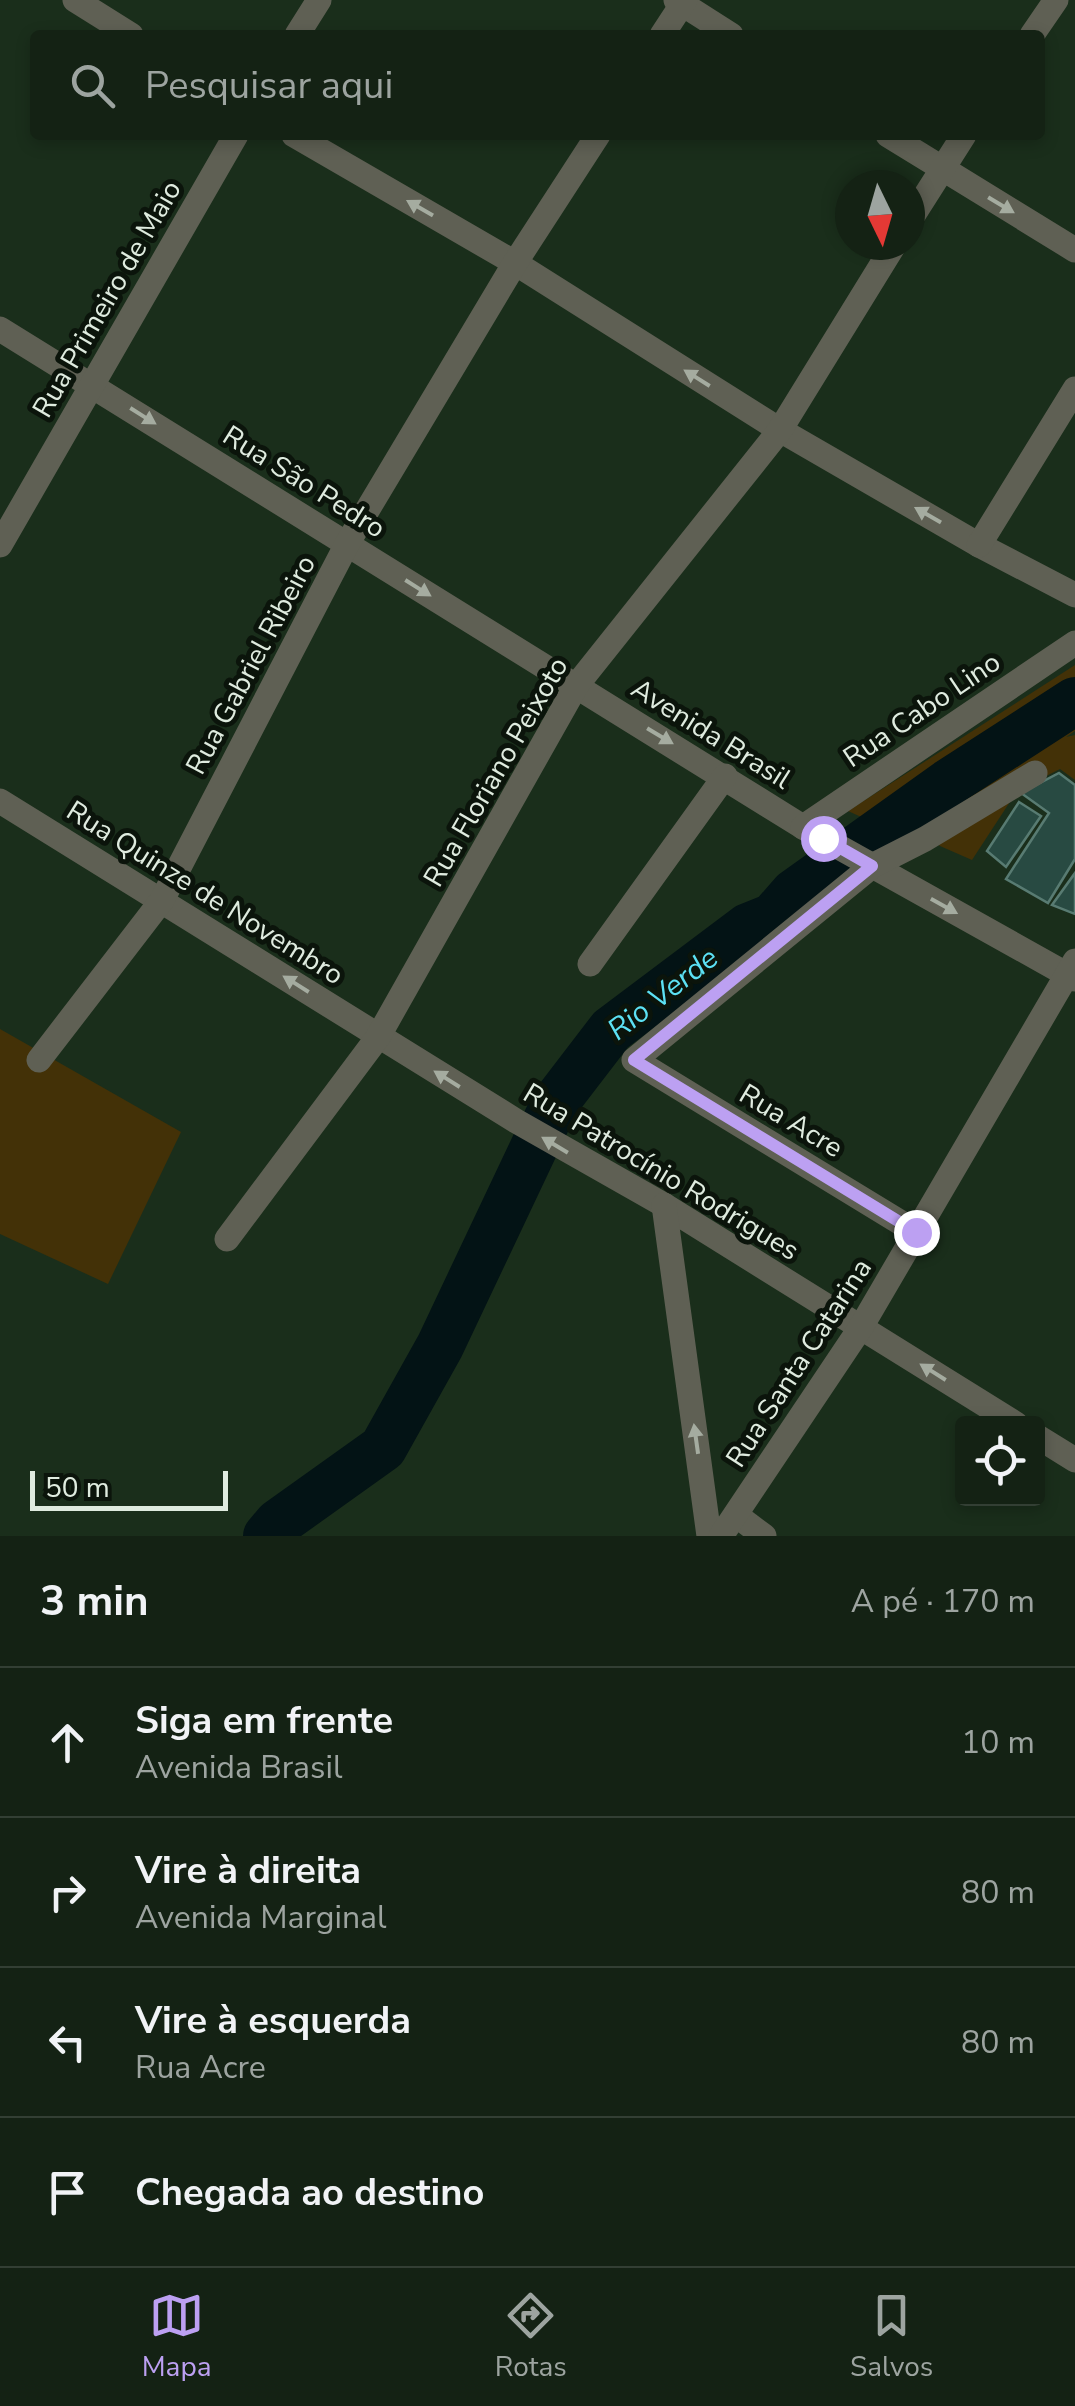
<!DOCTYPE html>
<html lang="pt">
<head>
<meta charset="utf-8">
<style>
  :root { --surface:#142214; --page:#1d2a1d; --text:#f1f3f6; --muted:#9da4a0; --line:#333f34; --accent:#bca0f2 }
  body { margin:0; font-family:"Nunito Sans",sans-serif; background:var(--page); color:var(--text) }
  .controls { position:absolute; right:30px; bottom:30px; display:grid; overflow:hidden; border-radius:10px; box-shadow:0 5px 15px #0003 }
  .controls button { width:90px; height:90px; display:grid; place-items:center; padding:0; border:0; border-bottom:2px solid var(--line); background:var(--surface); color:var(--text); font:50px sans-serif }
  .compass { position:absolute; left:835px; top:170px; width:90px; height:90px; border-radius:50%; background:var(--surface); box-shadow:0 5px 15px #0003; rotate:175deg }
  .scale { position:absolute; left:30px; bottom:25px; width:198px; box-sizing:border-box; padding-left:10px; border:5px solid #dfebdf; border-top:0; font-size:28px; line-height:35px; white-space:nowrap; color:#dfebdf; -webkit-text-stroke:8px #0b140b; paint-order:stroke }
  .stop { position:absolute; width:30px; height:30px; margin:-22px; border:8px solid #bca0f2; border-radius:50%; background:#fff }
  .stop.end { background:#bca0f2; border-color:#fff; box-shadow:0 2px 10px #0008 }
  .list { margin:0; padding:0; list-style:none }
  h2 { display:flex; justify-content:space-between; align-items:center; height:130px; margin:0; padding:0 40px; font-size:42px }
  h2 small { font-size:32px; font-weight:400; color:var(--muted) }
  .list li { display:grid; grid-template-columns:65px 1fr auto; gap:30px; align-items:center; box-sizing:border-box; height:150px; padding:0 40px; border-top:2px solid var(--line) }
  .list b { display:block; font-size:38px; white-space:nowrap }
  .list p { margin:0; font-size:32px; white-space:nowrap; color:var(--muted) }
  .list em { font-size:32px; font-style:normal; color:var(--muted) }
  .icon { flex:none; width:55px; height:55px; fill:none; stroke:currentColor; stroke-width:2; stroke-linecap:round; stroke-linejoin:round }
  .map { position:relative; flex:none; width:1075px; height:1536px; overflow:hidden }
  .search { position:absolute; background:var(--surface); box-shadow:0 5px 15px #0003; left:30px; right:30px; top:30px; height:110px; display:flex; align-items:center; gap:25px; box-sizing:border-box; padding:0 35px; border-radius:10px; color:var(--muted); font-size:38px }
  .sheet { height:730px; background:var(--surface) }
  nav { display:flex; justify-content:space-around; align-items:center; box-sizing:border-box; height:140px; border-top:2px solid var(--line); background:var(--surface); font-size:28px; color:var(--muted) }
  nav a { display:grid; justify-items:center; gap:5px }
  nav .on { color:var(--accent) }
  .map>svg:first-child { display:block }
</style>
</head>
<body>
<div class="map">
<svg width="1075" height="1536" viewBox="0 0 1075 1536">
  <rect width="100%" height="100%" fill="#1a2e1b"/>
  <!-- green -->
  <g fill="#433107">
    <path d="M1075,665V687L870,821L848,811Z"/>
    <path d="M1075,707V731L1066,737L1075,735V780L1060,769L1017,791L972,860L940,846L918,827L903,837L892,830Z"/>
    <path d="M0,1029L181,1132L108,1284L0,1234Z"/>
  </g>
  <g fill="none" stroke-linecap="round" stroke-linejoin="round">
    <!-- river -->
    <path stroke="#031315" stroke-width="48" d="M267,1536L278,1523L383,1448L440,1346L555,1103L611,1030L748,927L773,917L794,893L948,783L1075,701"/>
  </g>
  <!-- building -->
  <g fill="#284a42" stroke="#587b72" stroke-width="2.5">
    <path d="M1059,773L1075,785V859L1048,903L1006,879L1049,813L1021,793Z"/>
    <path d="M1019,802L1041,816L1006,867L987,851Z"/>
    <path d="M1075,873V914L1052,905Z"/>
  </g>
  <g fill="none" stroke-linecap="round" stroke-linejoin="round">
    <!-- minor -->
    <g stroke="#5f6054" stroke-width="25">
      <path d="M75,0L131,35"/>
      <path d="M676,0L731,35"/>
      <path d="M297,35L319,0"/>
      <path d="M662,35L685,0"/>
      <path d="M1032,35L1056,0"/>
      <path d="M294,135L515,263L780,430L979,545L1075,595"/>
      <path d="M888,135L1075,250"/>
      <path d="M910,220L964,135"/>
      <path d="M0,329L803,827L1075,979"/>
      <path d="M0,545L236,135"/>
      <path d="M979,545L1075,389"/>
      <path d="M0,801L516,1121L664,1205L1016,1424"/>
      <path d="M803,827L1075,643"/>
      <path d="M590,964L725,776"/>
      <path d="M39,1060L162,900L347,544L515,263L598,135"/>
      <path d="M664,1205L709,1536"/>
      <path d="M916,1232L634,1060L872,866L925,839L1035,773"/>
      <path d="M227,1239L378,1037L576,686L780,430L894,245"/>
      <path d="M1038,1437L1075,1460"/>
      <path d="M736,1515L764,1536"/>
      <path d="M721,1536L861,1327L1075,961"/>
    </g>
  </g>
  <!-- one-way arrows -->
  <defs><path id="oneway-solid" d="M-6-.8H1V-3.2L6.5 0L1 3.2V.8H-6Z" transform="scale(2.5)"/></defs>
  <g fill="#a5aca0">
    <use href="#oneway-solid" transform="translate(1001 205) rotate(31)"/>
    <use href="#oneway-solid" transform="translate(420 208) rotate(-150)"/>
    <use href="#oneway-solid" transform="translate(697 378) rotate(-148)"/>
    <use href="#oneway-solid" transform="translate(143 416) rotate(32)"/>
    <use href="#oneway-solid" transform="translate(928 515) rotate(-150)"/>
    <use href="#oneway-solid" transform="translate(418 588) rotate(32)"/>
    <use href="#oneway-solid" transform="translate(660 736) rotate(31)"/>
    <use href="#oneway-solid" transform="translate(944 906) rotate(29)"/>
    <use href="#oneway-solid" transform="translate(296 984) rotate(-148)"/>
    <use href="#oneway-solid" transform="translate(447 1079) rotate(-148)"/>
    <use href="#oneway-solid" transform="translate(555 1145) rotate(-149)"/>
    <use href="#oneway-solid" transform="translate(933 1372) rotate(-148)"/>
    <use href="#oneway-solid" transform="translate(696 1439) rotate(-98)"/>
  </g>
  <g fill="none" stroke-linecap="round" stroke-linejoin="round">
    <!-- route -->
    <path stroke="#bca0f2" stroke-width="12" d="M823,838L872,866L634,1060L916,1232"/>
  </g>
  <g text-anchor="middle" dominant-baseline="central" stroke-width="10" stroke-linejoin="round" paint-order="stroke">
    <!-- street labels -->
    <g font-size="28" fill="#dfebdf" stroke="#0b140b">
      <text transform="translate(107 299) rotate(-60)">Rua Primeiro de Maio</text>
      <text transform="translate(304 482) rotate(32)">Rua São Pedro</text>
      <text transform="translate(251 665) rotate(-62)">Rua Gabriel Ribeiro</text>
      <text transform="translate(922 710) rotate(-34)">Rua Cabo Lino</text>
      <text transform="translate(711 734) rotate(32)">Avenida Brasil</text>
      <text transform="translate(496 772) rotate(-60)">Rua Floriano Peixoto</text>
      <text transform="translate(205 893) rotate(32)">Rua Quinze de Novembro</text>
      <text transform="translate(791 1121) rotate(31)">Rua Acre</text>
      <text transform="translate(661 1172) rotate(31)">Rua Patrocínio Rodrigues</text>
      <text transform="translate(799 1363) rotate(-57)">Rua Santa Catarina</text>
    </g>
    <!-- water labels -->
    <g font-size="30" font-style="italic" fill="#5ce1f4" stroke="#0b140b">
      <text transform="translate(663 994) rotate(-38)">Rio Verde</text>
    </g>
  </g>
</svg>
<div class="controls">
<button><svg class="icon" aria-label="locate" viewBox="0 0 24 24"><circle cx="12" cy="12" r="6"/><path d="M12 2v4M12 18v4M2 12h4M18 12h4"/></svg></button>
</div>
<svg class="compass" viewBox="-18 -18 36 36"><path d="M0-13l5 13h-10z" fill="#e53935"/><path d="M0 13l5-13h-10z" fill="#9da4a0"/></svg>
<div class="scale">50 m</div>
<div class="stop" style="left:823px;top:838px"></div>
<div class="stop end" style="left:916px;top:1232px"></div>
<div class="search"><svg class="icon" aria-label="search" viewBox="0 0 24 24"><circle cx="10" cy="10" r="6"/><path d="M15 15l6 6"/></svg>Pesquisar aqui</div>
</div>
<section class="sheet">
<h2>3 min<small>A pé · 170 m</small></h2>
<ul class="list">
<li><svg class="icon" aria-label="ahead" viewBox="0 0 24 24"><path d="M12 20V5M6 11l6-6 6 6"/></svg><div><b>Siga em frente</b><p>Avenida Brasil</p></div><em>10 m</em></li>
<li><svg class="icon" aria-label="right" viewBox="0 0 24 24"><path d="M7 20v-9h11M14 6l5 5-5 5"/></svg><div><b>Vire à direita</b><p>Avenida Marginal</p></div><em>80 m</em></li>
<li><svg class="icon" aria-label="left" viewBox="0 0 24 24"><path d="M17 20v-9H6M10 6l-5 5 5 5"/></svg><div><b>Vire à esquerda</b><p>Rua Acre</p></div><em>80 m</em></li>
<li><svg class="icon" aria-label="arrive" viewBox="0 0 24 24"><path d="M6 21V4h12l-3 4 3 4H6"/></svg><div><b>Chegada ao destino</b></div></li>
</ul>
</section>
<nav>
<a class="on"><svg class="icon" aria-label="map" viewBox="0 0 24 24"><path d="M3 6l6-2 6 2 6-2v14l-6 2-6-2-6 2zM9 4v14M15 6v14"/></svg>Mapa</a>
<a><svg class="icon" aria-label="directions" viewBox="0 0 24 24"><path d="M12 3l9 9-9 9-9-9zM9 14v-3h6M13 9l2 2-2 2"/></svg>Rotas</a>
<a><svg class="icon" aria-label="saved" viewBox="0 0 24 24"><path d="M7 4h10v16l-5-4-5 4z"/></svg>Salvos</a>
</nav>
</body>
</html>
